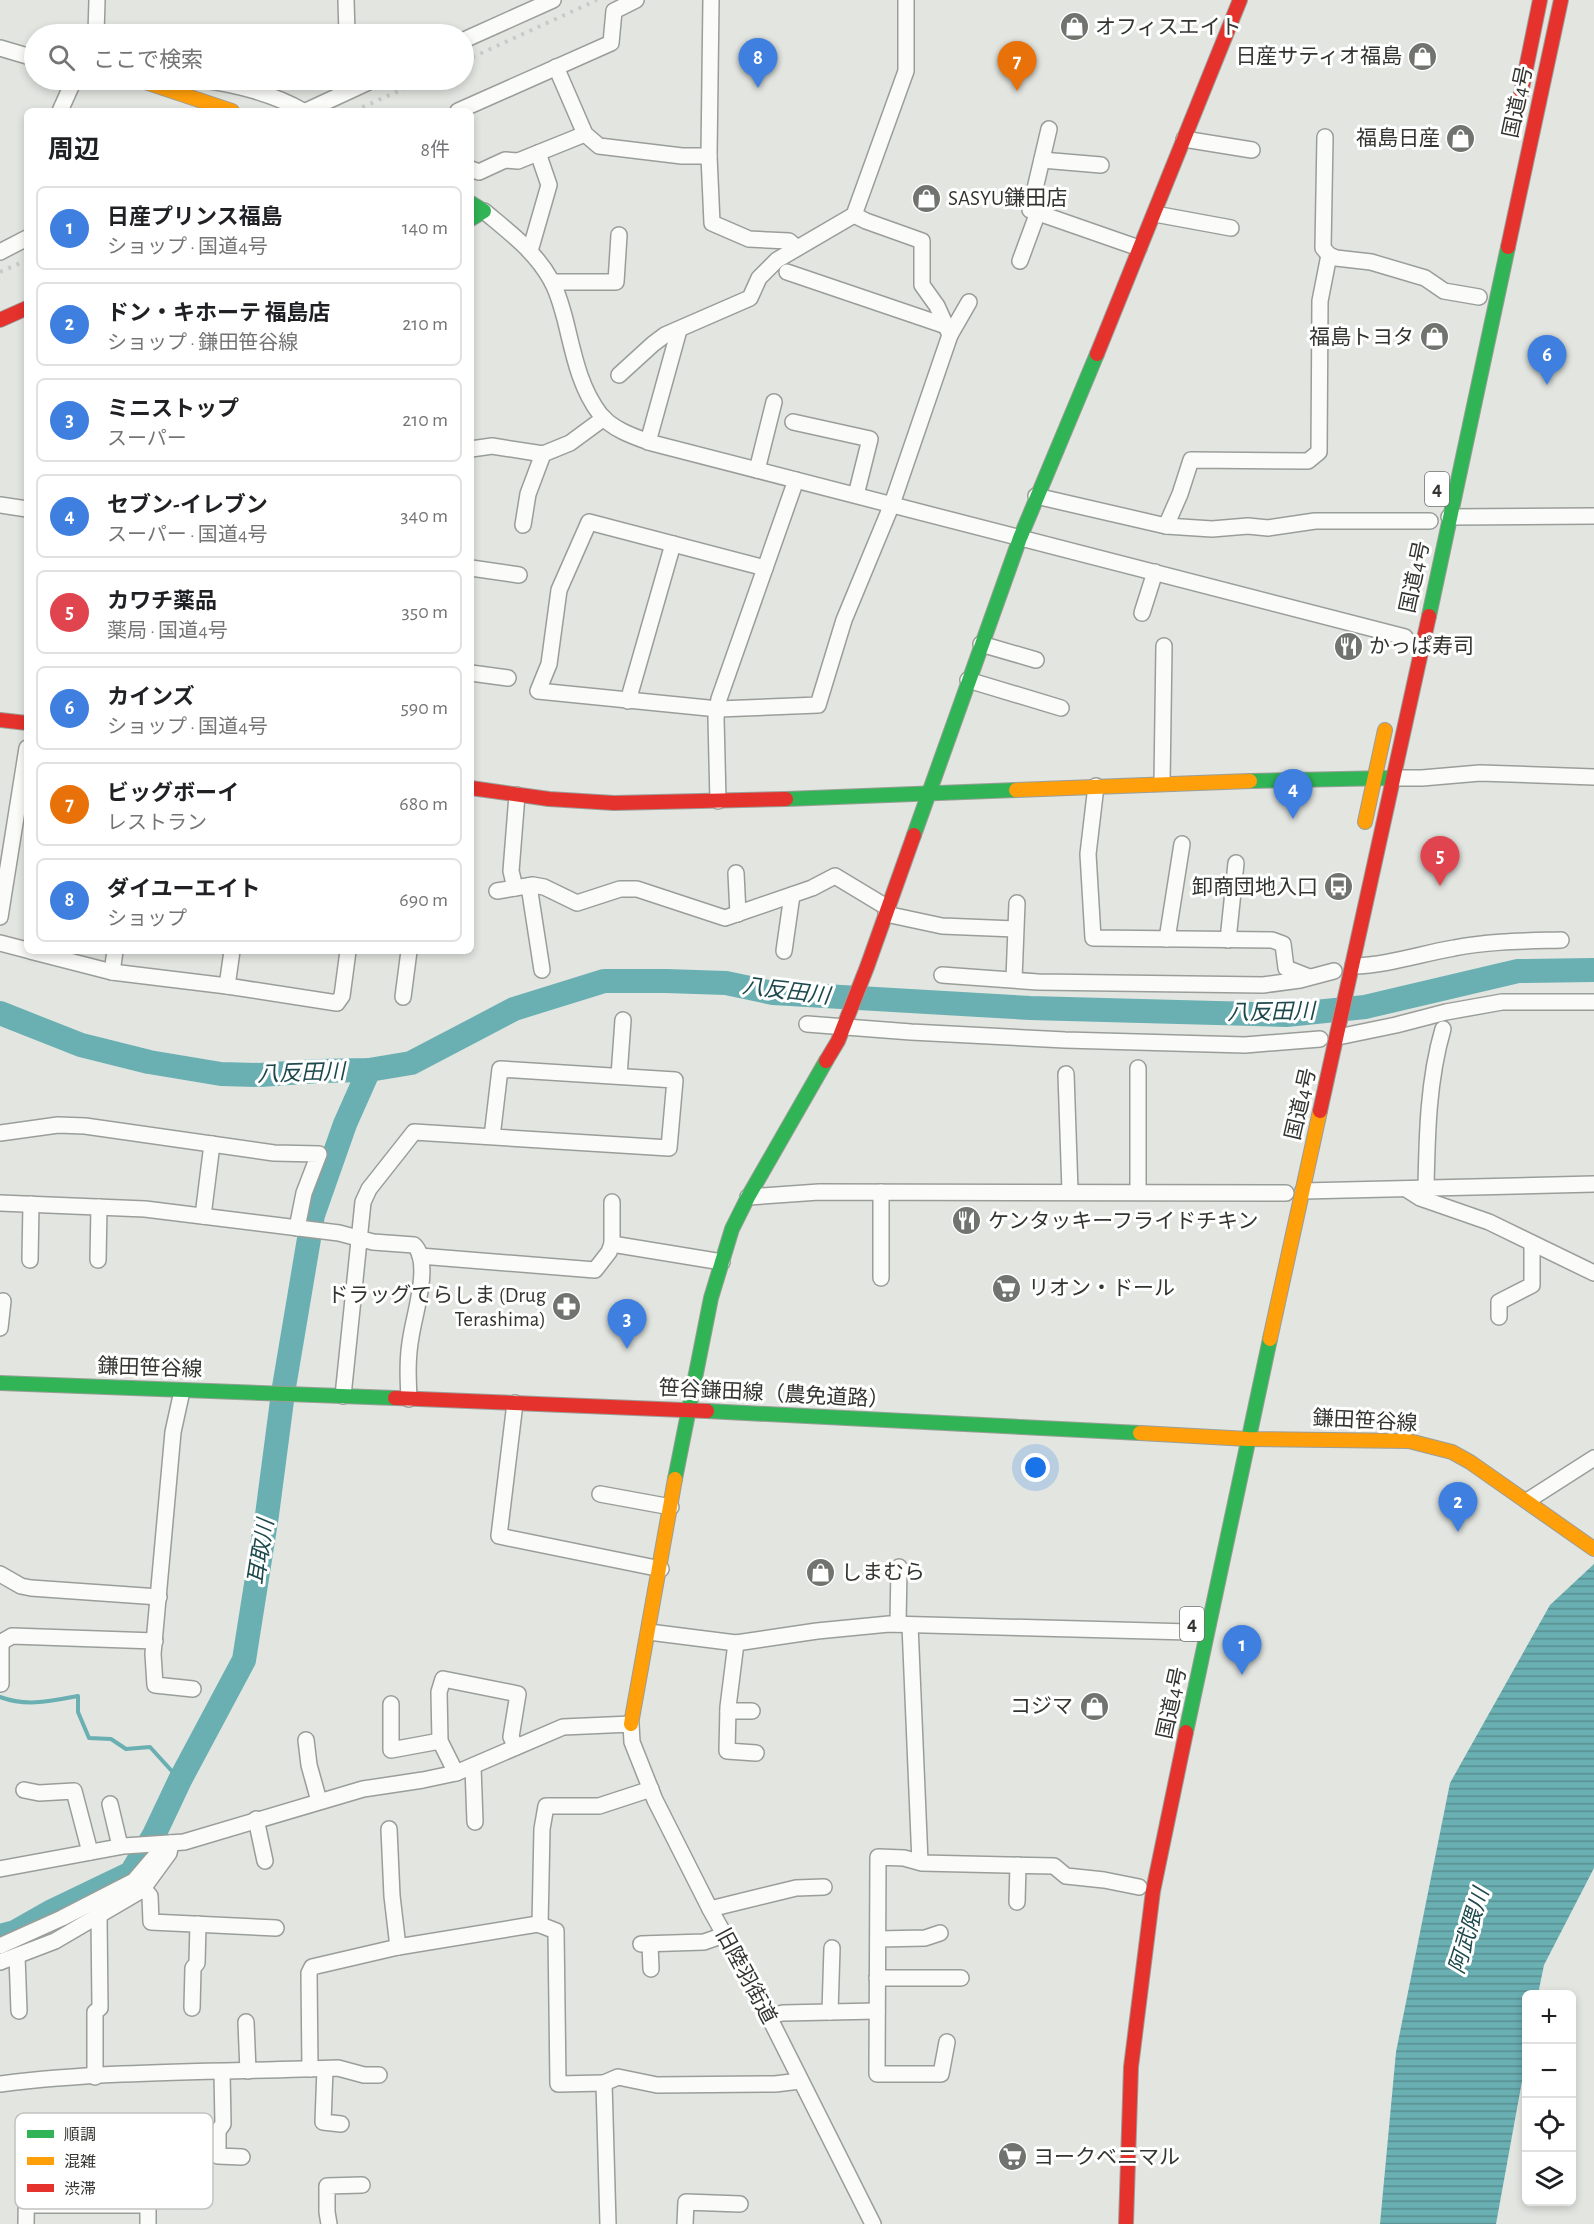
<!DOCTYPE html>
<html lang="ja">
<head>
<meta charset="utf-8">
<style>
  :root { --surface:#fff; --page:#f2f2f2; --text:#202124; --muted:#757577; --line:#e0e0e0; --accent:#70736e }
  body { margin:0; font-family:"Alegreya Sans","Noto Sans JP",sans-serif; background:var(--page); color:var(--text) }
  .controls { position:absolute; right:18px; bottom:18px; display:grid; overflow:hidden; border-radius:9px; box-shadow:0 3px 9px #0003 }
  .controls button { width:54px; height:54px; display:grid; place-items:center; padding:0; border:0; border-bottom:2px solid var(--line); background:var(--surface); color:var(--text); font:30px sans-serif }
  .you { position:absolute; left:1036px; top:1468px; width:21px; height:21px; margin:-15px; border:4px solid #fff; border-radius:50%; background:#1a73e8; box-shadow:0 0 0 9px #1a73e833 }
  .badge { display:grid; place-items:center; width:39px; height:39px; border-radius:50%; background:var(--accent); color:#fff; font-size:20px; font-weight:700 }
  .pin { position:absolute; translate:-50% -50px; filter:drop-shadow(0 2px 3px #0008) }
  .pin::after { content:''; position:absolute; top:32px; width:21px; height:18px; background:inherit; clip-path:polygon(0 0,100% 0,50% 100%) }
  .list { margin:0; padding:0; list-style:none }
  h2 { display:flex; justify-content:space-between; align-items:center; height:78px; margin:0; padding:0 24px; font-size:26px }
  h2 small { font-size:20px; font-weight:400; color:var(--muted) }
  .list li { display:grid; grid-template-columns:39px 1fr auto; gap:18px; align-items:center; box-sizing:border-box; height:84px; margin:0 12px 12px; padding:0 12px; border:2px solid var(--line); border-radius:9px }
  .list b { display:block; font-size:22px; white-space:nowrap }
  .list p { margin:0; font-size:20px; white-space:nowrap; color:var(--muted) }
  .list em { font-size:20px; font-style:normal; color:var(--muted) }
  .icon { flex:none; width:33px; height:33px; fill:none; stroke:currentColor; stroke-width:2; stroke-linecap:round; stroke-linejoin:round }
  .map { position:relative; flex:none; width:1594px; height:2224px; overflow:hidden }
  .search { position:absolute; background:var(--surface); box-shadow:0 3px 9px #0003; left:24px; top:24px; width:450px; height:66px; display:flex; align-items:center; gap:15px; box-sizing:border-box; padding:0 21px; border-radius:33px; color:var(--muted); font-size:22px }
  .panel { position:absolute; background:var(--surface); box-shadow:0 3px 9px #0003; left:24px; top:108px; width:450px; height:846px; border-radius:9px }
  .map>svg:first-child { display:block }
</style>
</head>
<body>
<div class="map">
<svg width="1594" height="2224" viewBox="0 0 1594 2224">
  <defs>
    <pattern id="water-rules" width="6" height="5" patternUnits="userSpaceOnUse" patternTransform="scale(1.5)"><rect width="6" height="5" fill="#6aafb2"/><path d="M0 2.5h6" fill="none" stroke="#588f91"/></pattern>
  </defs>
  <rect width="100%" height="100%" fill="#e2e5e0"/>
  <!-- water -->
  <path fill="url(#water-rules)" d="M1594,1564V1868L1544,1965L1538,1994H1526V2059L1496,2224H1380L1396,2052L1450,1783L1550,1605Z"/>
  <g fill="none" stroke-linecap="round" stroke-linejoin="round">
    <!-- stream -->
    <path stroke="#6aafb2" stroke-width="4" d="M0,1697C27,1707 51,1701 78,1696V1712L89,1738L111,1739L126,1749L150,1747L180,1780"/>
    <!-- river -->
    <g stroke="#6aafb2" stroke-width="24">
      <path d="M0,1013L81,1045L149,1062L221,1074L260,1075L318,1071L369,1070L411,1063L514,1009L604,981H666L726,983L773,993L1030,1008L1286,1015L1365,1007L1518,971L1594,970"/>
      <path d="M0,1936L15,1932L52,1911L131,1873L154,1835L180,1780L244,1660L267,1515L283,1393L313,1215L345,1124L369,1070"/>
    </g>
    <defs>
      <g id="street">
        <path d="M346,0L347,34"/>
        <path d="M711,0L709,156L712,223L749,239L789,241L797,248"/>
        <path d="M96,34L97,0"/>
        <path d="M464,40L553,0"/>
        <path d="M0,48L34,58"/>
        <path d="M556,67L585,134L599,146L682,156H709"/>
        <path d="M202,80C235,84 274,94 303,111"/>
        <path d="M60,111L74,80"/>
        <path d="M306,111L373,80"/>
        <path d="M458,111L611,43L614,11L636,0"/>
        <path d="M1049,129L1030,210L1139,248"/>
        <path d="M1325,137L1323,248L1329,255L1336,258L1371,262L1425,278L1444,291L1479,297"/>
        <path d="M1184,139L1252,150"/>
        <path d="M1042,160L1101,165"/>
        <path d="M471,169L479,172L505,160L518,161L585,134"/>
        <path d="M484,211C509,232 535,251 551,280C558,292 561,305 565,319C573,351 579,387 600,414C611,429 635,437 652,443L1405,637"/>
        <path d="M1155,214L1231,228"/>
        <path d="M530,251L549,185L538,153"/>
        <path d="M0,252L27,238"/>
        <path d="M1020,261L1038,212"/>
        <path d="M787,272L946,326"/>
        <path d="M552,282H616L619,235"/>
        <path d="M950,335L969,302"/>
        <path d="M619,375L653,344L665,335L750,298L759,278L777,260L854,215L906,71V0"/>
        <path d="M793,422L870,439L856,495"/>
        <path d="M648,442L679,330"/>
        <path d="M471,449L492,446L543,454"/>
        <path d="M757,470L774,402"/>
        <path d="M1036,496L1166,526L1212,529L1248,526L1268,528L1315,521H1430"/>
        <path d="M0,505L27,509"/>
        <path d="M1449,517L1594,516"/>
        <path d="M523,525L528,494L543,454L570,443L604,418"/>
        <path d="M1166,526L1180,494L1191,460L1308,461L1319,452L1320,301L1329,255"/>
        <path d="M471,568L519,575"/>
        <path d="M765,568L589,522L559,590L549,664L538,691L718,709L818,705L844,620L892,504L950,335L937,306L922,285V241L866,221L854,215"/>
        <path d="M1142,613L1155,572"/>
        <path d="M981,644L1036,660"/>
        <path d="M471,673L508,678"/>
        <path d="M968,680L1061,708"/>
        <path d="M628,701L673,544"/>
        <path d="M1394,778H1422L1480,773L1594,777"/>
        <path d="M1162,783L1164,646"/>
        <path d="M1096,786L1088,854L1093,938L1272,940L1283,944L1286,968L1309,977"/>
        <path d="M718,801L716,718L719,699L796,480"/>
        <path d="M736,873L738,914"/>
        <path d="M529,886L542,970"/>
        <path d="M515,888L511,871L517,795"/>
        <path d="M497,891L533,885L544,887L577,903L620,889H637L725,918L812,888L835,876L888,908"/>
        <path d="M886,914L942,926L1015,929"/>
        <path d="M0,917L27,748"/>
        <path d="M1167,939L1182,844"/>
        <path d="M1228,940L1236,863"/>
        <path d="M0,943L27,950"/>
        <path d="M30,951L112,972L227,986L337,1003L342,996L348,951"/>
        <path d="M784,951L792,895"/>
        <path d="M1353,966C1388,965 1420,954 1454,948C1489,941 1524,941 1561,940"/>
        <path d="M112,972L115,951"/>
        <path d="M942,975L1038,982L1263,985L1300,980L1334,971"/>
        <path d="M1014,979L1017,903"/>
        <path d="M227,986L232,951"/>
        <path d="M403,997L409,951"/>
        <path d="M807,1024L911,1032L1065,1040L1245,1045L1320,1039"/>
        <path d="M1338,1037L1396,1025L1446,1012L1502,1002H1594"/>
        <path d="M1138,1068V1192"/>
        <path d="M1066,1074L1070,1191"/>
        <path d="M619,1076L623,1020"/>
        <path d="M0,1133L58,1125L85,1126L274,1153L319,1154L304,1193L297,1228"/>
        <path d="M1426,1188C1427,1135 1428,1080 1443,1029"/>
        <path d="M1406,1189L1420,1198L1489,1222L1594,1273"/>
        <path d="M1303,1191L1594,1184"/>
        <path d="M748,1197L819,1192L1286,1193"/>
        <path d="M0,1203L145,1209L339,1233L373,1242L414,1245C432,1262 414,1315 411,1337C407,1358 408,1378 409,1399"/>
        <path d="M203,1216L212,1144"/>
        <path d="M612,1244V1202"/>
        <path d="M420,1256L595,1270L609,1252L612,1244L722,1262"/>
        <path d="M30,1260L31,1204"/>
        <path d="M98,1260L99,1207"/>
        <path d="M881,1278V1192"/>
        <path d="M1499,1317V1302L1532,1285V1244"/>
        <path d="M0,1328L3,1301"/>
        <path d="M182,1391L173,1432L153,1654L155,1685L193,1689"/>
        <path d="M343,1396L363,1202L369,1189L414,1132L669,1148L675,1080L500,1069L492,1137"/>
        <path d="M515,1403L499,1536L661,1569"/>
        <path d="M600,1494L671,1507"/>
        <path d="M1527,1501L1594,1458"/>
        <path d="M0,1574L21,1586L31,1588L159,1597"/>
        <path d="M898,1624L899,1567"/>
        <path d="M910,1625L920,1862"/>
        <path d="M649,1632L736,1643L817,1631L889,1624L1190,1632"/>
        <path d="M0,1643L12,1636L155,1641"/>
        <path d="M1,1643V1684"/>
        <path d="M736,1643L728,1707L727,1751L756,1753"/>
        <path d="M391,1704V1750L440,1741"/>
        <path d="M728,1711H752"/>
        <path d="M306,1740L309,1765L319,1801"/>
        <path d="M473,1767L475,1822"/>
        <path d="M456,1773L440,1741L439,1692L443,1679L518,1694L511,1737L516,1747"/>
        <path d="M24,1790L39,1793L74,1791L90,1852"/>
        <path d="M110,1804L120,1846"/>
        <path d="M256,1819L265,1861"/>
        <path d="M389,1829L392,1896L398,1947"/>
        <path d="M0,1869L124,1846L184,1842L363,1789L423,1780L456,1773L563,1727L631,1724L632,1742L655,1800L710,1909L760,1999L873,2224"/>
        <path d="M143,1888L150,1896L151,1922L276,1928"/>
        <path d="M1017,1902L1018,1865"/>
        <path d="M710,1909L796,1888L824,1887"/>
        <path d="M540,1925L542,1829L546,1806H599L651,1789"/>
        <path d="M878,1939L925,1938L940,1933"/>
        <path d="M641,1944L704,1942L724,1935"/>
        <path d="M650,1944L651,1969"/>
        <path d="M0,1946L62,1918L134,1881L158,1853"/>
        <path d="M17,1956L19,2011"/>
        <path d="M0,1962L55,1941L142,1890L169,1853L171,1843"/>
        <path d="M877,1978H961"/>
        <path d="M192,2008L193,1968L197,1963L198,1924"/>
        <path d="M830,2012L832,1948"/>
        <path d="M768,2016L783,2013L877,2011"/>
        <path d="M246,2022L248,2071"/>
        <path d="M947,2042L941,2074H877L878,1857L904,1858L922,1863L1054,1866L1066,1876L1104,1880L1139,1887"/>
        <path d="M310,2069L309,1973L312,1967L398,1947L538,1924L556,1931L558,2084L604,2083L608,2224"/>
        <path d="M325,2069L323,2122L341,2124"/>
        <path d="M222,2072L223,2124L218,2131V2156L242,2157"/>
        <path d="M95,2077V2012L100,2008L99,1917"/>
        <path d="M604,2083L618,2077L657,2085L775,2084L800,2081"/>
        <path d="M0,2084C110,2070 227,2072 338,2068L364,2075H379"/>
        <path d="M26,2205H148"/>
        <path d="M26,2224L27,2161L148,2164V2224"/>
        <path d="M329,2224L327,2212V2186L362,2185"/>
        <path d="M685,2224L686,2202L740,2204"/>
      </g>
      <g id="fast">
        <path d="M471,203L484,211L471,219"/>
        <path d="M1429,616L1508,247"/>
        <path d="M1250,781L1389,778"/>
        <path d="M786,799L1016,790"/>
        <path d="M914,835L1020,538L1097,354"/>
        <path d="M0,1383L395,1398"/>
        <path d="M707,1411L1140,1433"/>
        <path d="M675,1479L711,1298L732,1229L748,1197L826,1061"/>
        <path d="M1186,1732L1270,1339"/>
      </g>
      <g id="slow">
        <path d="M139,80L232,111"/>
        <path d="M1016,790L1250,781"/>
        <path d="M1365,822L1385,730"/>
        <path d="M1270,1339L1320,1111"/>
        <path d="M1140,1433L1248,1439L1409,1441L1452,1452L1470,1462L1594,1549"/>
        <path d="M631,1724L675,1479"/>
      </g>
      <g id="jam">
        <path d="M1520,98L1540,0"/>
        <path d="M1508,247L1561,0"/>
        <path d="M0,320L27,308"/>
        <path d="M1097,354L1240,0"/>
        <path d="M0,720L27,723"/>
        <path d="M471,788L549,799L614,803L786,799"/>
        <path d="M826,1061L838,1041L867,967L914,835"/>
        <path d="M1320,1111L1429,616"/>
        <path d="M395,1398L707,1411"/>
        <path d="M1126,2224L1131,2067L1153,1891L1186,1732"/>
      </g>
    </defs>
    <!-- street casing -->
    <use href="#street" stroke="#9a9e99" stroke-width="18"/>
    <!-- fast casing -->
    <use href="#fast" stroke="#9a9e99" stroke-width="16"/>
    <!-- slow casing -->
    <use href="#slow" stroke="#9a9e99" stroke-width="16"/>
    <!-- jam casing -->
    <use href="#jam" stroke="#9a9e99" stroke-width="16"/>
    <!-- street -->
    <use href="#street" stroke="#fbfbfa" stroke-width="15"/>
    <!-- fast -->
    <use href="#fast" stroke="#30b455" stroke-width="14"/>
    <!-- slow -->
    <use href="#slow" stroke="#ff9f0a" stroke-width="14"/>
    <!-- jam -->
    <use href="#jam" stroke="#e5322d" stroke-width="14"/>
    <!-- rail -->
    <g stroke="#c8cac8" stroke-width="4" stroke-dasharray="3 6" stroke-linecap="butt">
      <path d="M464,61L597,0"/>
      <path d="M354,111L423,80"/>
      <path d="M0,272L27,260"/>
    </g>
  </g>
  <!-- icons -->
  <defs>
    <symbol id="shop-disc" viewBox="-11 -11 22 22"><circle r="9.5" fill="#70736e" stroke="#fff"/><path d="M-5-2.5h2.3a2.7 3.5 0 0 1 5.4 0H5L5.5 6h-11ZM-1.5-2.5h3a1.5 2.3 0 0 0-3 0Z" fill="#fff"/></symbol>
    <symbol id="restaurant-disc" viewBox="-11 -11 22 22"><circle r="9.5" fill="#70736e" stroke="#fff"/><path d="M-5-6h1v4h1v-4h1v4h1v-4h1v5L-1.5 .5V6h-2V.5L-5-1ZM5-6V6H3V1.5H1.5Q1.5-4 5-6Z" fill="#fff"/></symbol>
    <symbol id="bus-disc" viewBox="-11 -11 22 22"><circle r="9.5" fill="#70736e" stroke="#fff"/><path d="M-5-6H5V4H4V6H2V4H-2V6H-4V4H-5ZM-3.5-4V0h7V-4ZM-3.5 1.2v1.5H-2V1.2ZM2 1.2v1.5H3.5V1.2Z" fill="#fff"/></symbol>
    <symbol id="supermarket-disc" viewBox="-11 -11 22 22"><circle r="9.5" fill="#70736e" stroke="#fff"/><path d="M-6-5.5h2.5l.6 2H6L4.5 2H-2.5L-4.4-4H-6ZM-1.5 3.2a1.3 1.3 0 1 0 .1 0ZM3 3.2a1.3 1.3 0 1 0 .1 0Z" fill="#fff"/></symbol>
    <symbol id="pharmacy-disc" viewBox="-11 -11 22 22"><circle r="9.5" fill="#70736e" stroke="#fff"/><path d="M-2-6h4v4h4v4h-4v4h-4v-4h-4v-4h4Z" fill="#fff"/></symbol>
  </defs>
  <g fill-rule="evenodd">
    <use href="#shop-disc" x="1058" y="10" width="33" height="33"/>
    <use href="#shop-disc" x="1406" y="40" width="33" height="33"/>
    <use href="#shop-disc" x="1444" y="122" width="33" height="33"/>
    <use href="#shop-disc" x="910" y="182" width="33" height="33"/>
    <use href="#shop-disc" x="1418" y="320" width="33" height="33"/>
    <use href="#restaurant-disc" x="1332" y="630" width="33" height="33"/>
    <use href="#bus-disc" x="1322" y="870" width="33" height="33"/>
    <use href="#restaurant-disc" x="950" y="1204" width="33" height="33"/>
    <use href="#supermarket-disc" x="990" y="1272" width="33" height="33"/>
    <use href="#pharmacy-disc" x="550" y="1290" width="33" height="33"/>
    <use href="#shop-disc" x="804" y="1556" width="33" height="33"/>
    <use href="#shop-disc" x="1078" y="1690" width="33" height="33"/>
    <use href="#supermarket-disc" x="996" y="2140" width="33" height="33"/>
  </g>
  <g text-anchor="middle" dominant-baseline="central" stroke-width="6" stroke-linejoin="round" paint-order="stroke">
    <!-- shield labels -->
    <g fill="#fff" stroke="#70726f" stroke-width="1.5">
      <rect x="1425" y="472" width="24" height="34" rx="4.5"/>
      <rect x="1180" y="1607" width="24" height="34" rx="4.5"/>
    </g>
    <g font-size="20" font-weight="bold" fill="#333531">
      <text x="1437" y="489">4</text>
      <text x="1192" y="1624">4</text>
    </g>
    <!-- poi labels -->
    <g font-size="21" fill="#333531" stroke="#fff" text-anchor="start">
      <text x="1095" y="27">オフィスエイト</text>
      <text x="1402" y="56" text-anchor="end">日産サティオ福島</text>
      <text x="1440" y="138" text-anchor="end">福島日産</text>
      <text x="948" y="198">SASYU鎌田店</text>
      <text x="1414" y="337" text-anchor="end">福島トヨタ</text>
      <text x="1369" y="646">かっぱ寿司</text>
      <text x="1318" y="887" text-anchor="end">卸商団地入口</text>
      <text x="988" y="1221">ケンタッキーフライドチキン</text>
      <text x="1028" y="1288">リオン・ドール</text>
      <text x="546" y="1295" text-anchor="end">ドラッグてらしま (Drug<tspan x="546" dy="24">Terashima)</tspan></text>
      <text x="841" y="1572">しまむら</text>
      <text x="1073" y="1706" text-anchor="end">コジマ</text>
      <text x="1033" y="2157">ヨークベニマル</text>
    </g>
    <!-- street labels -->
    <g font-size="21" fill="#333531" stroke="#fff">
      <text transform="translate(1518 102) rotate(-78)">国道4号</text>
      <text transform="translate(1415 577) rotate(-78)">国道4号</text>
      <text transform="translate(1301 1104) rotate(-77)">国道4号</text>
      <text transform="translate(150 1368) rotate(2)">鎌田笹谷線</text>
      <text transform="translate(774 1394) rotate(3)">笹谷鎌田線（農免道路）</text>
      <text transform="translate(1365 1421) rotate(3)">鎌田笹谷線</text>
      <text transform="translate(1172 1703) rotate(-78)">国道4号</text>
      <text transform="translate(746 1976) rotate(62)">旧陸羽街道</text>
    </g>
    <!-- water labels -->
    <g font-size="22" font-style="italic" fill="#1d484c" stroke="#fff">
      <text transform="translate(786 991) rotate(7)">八反田川</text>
      <text transform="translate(1271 1012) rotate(-1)">八反田川</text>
      <text transform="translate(301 1073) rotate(-2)">八反田川</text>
      <text transform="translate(261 1552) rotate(-81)">耳取川</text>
      <text transform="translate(1469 1931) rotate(-73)">阿武隈川</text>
    </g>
  </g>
  <!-- legend -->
  <rect x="15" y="2113" width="198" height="96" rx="9" fill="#fff" stroke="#c2c2c1" stroke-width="1.5"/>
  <rect x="27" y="2130" width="27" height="8" fill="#30b455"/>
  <rect x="27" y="2157" width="27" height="8" fill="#ff9f0a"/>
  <rect x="27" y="2184" width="27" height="8" fill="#e5322d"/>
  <g font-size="16" fill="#333531">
    <text x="64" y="2140">順調</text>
    <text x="64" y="2167">混雑</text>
    <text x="64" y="2194">渋滞</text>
  </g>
</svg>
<div class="controls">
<button>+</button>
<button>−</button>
<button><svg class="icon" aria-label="locate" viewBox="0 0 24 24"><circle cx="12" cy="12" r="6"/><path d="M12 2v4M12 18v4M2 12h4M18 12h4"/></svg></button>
<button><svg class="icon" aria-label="layers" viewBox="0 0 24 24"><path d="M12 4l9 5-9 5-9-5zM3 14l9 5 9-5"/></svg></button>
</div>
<div class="you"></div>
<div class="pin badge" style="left:1242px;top:1675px;background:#3f7fe0">1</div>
<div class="pin badge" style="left:1458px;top:1532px;background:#3f7fe0">2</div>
<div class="pin badge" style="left:627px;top:1349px;background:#3f7fe0">3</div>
<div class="pin badge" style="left:1293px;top:819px;background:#3f7fe0">4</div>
<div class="pin badge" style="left:1440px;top:886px;background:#e0444e">5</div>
<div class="pin badge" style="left:1547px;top:385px;background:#3f7fe0">6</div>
<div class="pin badge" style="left:1017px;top:91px;background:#e8710a">7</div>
<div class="pin badge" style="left:758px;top:88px;background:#3f7fe0">8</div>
<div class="search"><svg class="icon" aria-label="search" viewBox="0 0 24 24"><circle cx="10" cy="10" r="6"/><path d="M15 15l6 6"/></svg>ここで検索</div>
<section class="panel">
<h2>周辺<small>8件</small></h2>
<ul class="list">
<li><span class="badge" style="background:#3f7fe0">1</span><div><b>日産プリンス福島</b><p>ショップ · 国道4号</p></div><em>140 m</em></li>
<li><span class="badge" style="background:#3f7fe0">2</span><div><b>ドン・キホーテ 福島店</b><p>ショップ · 鎌田笹谷線</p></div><em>210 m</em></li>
<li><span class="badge" style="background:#3f7fe0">3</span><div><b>ミニストップ</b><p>スーパー</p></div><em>210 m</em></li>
<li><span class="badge" style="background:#3f7fe0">4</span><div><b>セブン-イレブン</b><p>スーパー · 国道4号</p></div><em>340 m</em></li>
<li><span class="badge" style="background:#e0444e">5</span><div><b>カワチ薬品</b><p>薬局 · 国道4号</p></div><em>350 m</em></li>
<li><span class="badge" style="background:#3f7fe0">6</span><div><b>カインズ</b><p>ショップ · 国道4号</p></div><em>590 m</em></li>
<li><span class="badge" style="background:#e8710a">7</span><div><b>ビッグボーイ</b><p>レストラン</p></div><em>680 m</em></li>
<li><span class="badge" style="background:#3f7fe0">8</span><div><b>ダイユーエイト</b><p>ショップ</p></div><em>690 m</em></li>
</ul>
</section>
</div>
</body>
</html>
